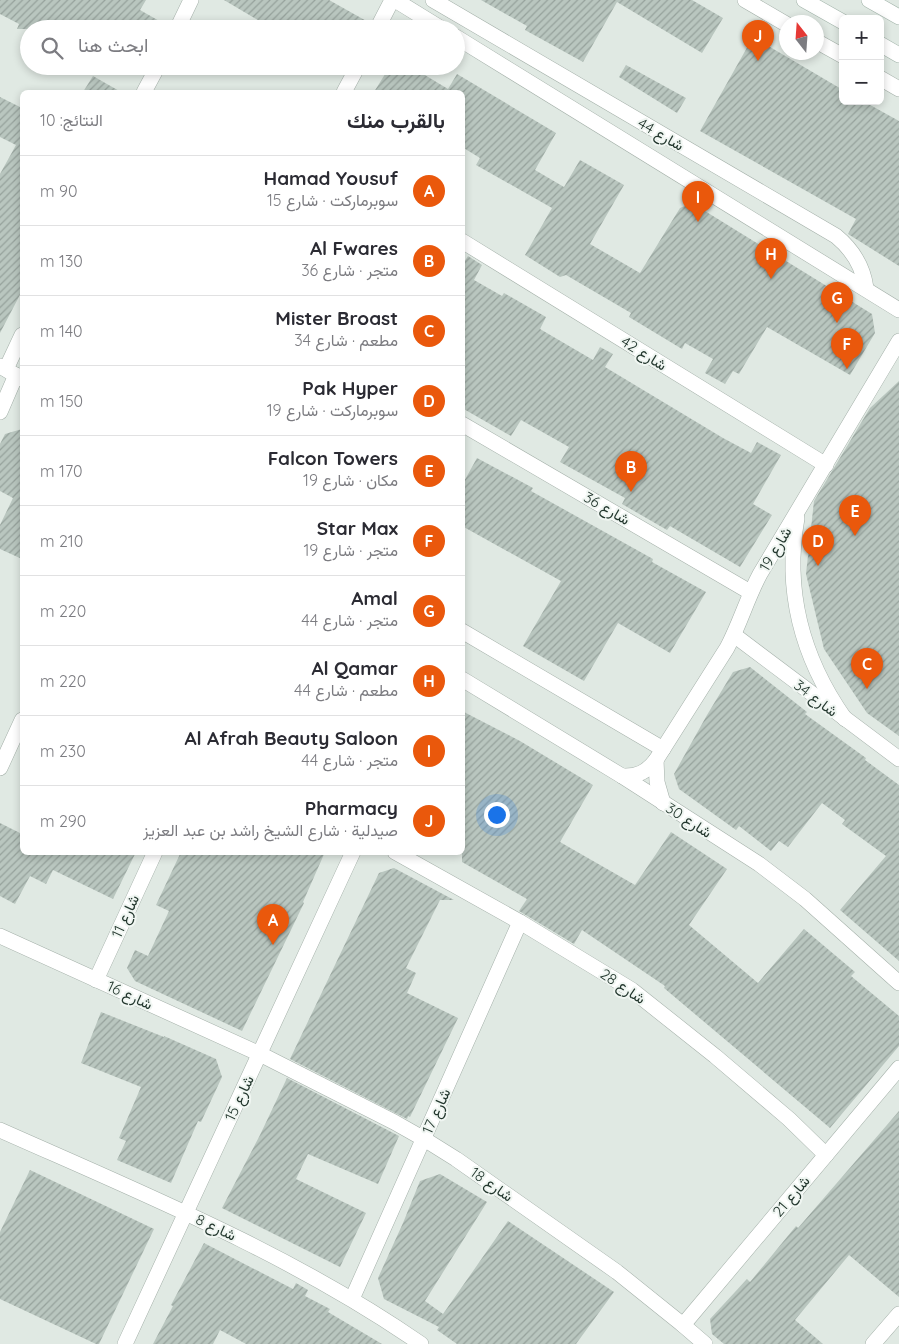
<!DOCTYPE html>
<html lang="ar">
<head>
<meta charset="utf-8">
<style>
  :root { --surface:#fff; --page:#f7f7f7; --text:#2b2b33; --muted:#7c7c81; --line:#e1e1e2; --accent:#ea580c }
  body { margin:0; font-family:Quicksand,Vazirmatn,sans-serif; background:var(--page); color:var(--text); direction:rtl }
  .controls { position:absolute; right:15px; top:15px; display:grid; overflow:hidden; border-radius:8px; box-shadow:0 2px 8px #0003 }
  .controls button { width:45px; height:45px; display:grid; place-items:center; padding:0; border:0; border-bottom:1px solid var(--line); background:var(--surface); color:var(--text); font:25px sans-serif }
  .compass { position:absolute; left:779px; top:15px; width:45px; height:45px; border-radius:50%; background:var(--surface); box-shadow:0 2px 8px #0003; rotate:343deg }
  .you { position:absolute; left:496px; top:814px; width:18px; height:18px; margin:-12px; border:4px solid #fff; border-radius:50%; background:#1a73e8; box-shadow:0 0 0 8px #1a73e833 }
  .badge { display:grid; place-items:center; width:32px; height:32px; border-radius:50%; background:var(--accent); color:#fff; font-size:16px; font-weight:700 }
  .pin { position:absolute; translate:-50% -41px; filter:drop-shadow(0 1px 2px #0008) }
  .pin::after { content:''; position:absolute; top:26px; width:18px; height:15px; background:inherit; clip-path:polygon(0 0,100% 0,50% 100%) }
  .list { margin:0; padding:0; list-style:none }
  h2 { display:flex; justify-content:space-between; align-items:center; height:65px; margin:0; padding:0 20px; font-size:21px }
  h2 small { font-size:16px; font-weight:400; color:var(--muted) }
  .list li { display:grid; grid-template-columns:32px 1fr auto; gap:15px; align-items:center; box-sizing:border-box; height:70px; padding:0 20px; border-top:1px solid var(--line) }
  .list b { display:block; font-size:19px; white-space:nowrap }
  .list p { margin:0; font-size:16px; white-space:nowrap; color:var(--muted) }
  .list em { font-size:16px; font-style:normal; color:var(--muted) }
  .icon { flex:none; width:28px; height:28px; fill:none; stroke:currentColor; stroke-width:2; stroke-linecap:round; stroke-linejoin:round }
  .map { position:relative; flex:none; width:899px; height:1344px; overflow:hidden; direction:ltr }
  .search { position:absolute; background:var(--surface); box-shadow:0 2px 8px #0003; left:20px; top:20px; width:445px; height:55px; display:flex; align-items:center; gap:12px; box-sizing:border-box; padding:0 18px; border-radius:28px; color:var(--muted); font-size:19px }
  .panel { position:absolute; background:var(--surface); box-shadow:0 2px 8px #0003; left:20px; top:90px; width:445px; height:765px; border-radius:8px; direction:rtl }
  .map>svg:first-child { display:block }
</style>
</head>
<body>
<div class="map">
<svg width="899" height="1344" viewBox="0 0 899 1344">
  <defs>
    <pattern id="building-hatch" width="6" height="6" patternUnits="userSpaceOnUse" patternTransform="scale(1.25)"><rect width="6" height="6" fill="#b9c6bf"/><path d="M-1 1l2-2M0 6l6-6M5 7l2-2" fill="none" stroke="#96a29c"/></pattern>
  </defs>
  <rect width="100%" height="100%" fill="#e0e9e3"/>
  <!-- building -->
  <g fill="url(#building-hatch)">
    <path d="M0,0H146L140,10L168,26V29H17L19,24L0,14Z"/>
    <path d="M224,0H329L370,23L368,29H273Z"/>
    <path d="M481,0H692L723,18L702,53L617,2L583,62L525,30L527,26Z"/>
    <path d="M753,37L843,90V101H863L899,121V266L848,234L856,219L700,131Z"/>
    <path d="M626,65L686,98L677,113L619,77Z"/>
    <path d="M390,66H410L448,89L457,74L556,133L535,170L564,187L580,160L624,185L590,244L640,273L680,208L692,203L872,314L875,333L850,375L767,327L739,374L733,371L725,384L705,373L713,359L685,343L682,349L629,317L631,313L566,275L560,277L525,255L552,208L476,165L480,158L462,147V92H374Z"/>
    <path d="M93,76L121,92H83Z"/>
    <path d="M0,97L22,108V291L0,333V174L16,145L0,137Z"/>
    <path d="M468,256L482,265L474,280L502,296L504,293L546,317L540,329L593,360L600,347L613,354L605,367L723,438L751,453L757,442L781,455L753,504L772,515L740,567L670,526L667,530L622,504L625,498L560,462L569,447L521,420L511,436L462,408V265Z"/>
    <path d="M899,381V736L867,713L824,649L806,574L814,501L870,408Z"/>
    <path d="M22,429V559L0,549V525L13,498L0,491V444L5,434Z"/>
    <path d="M477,458L533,488L531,491L653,559L652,562L706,592L670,653L618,623L584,681L523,646L561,581L462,526V485Z"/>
    <path d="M750,667L807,712L805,714L866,758L865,760L899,785V961L840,910L886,856L842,824L845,820L822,803L788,847L779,841L771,851L739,826L736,830L679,789L674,774L707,715L733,672Z"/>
    <path d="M462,711L520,741L593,785L560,842L635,885L671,832L727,869L689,925L758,983L804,929L855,972L851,976L899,1016V1046L830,1128L664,988L665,986L582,930L574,944L519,911L527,899L462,862Z"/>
    <path d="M0,823L22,834V852H136L113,899L53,870L46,884L30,876L15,904L0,896Z"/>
    <path d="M181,852H325L303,902L304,903L242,1031L135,981L127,968L135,950L148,956L169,911L156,905Z"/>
    <path d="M394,868L454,900H440L406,968L416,973L407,993L458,1018L410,1117L408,1116L407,1119L290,1059L379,873Z"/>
    <path d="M101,1012L164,1037V1036L216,1059L222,1077L201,1122L198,1121L171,1183L117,1160L126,1141L119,1138L141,1087L81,1063Z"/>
    <path d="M287,1078L399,1136L378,1184L308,1154L296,1179L366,1213L340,1267L222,1208L260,1135Z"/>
    <path d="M899,1111V1297L849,1255L795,1320L823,1344H724L712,1334L710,1319L747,1279L750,1282L796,1226L798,1228Z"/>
    <path d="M30,1170L154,1229L99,1344H96L0,1299V1232Z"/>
    <path d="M440,1174L487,1202L425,1301L443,1314L508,1221L614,1292L576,1344H457L437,1330L439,1327L384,1299L378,1278L403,1223L420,1181Z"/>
    <path d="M204,1243L293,1289L296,1283L308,1290L305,1296L330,1309L328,1312L382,1344H246L220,1330L213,1344H153L173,1306L171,1305Z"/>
  </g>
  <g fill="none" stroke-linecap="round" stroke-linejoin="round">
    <defs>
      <g id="minor">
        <path d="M395,0L442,29"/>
        <path d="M433,0L836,236C853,250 863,266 866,288"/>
        <path d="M745,0L786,24"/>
        <path d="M177,29L191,0"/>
        <path d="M377,29L392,0"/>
        <path d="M456,37L899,310"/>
        <path d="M816,41L843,56"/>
        <path d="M880,78L899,89"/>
        <path d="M144,92L158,66"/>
        <path d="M344,92L358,66"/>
        <path d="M462,241L826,465"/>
        <path d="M6,369L22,335"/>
        <path d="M462,424L750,592"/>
        <path d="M0,768L22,720"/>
        <path d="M395,852L520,922L632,990L715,1056L789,1119L826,1155"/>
        <path d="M0,936L260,1054L394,1122L424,1139L456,1159L617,1272L683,1325L705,1344"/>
        <path d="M96,980L155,852"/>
        <path d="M0,1130C144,1194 291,1254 421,1344"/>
        <path d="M352,1299L520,922"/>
        <path d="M683,1325L899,1068"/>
      </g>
      <g id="tertiary">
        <path d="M0,366L22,379"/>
        <path d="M0,412L16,375"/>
        <path d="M797,518C784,592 802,658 845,719"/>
        <path d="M462,631L663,749"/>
        <path d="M734,635L899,759"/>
        <path d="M462,679L622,776L759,864L805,899L899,983"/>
        <path d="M656,760L657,782L663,803"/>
        <path d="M622,776C637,777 647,772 656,760L727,648C740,624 747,598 760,574L899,341"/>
        <path d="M125,1344L353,852"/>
        <path d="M873,1344L899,1314"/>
      </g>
      <g id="secondary">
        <path d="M804,0L843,22"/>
        <path d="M869,0L899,17"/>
        <path d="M880,44L899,55"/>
      </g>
    </defs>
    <!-- minor casing -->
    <use href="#minor" stroke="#a4b0a9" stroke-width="16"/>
    <!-- tertiary casing -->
    <use href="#tertiary" stroke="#a4b0a9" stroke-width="16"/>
    <!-- secondary casing -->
    <use href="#secondary" stroke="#a1b3a9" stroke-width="16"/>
    <!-- minor -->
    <use href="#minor" stroke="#fff" stroke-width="15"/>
    <!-- tertiary -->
    <use href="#tertiary" stroke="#fff" stroke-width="15"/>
    <!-- secondary -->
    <use href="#secondary" stroke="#fff" stroke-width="15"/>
  </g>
  <g text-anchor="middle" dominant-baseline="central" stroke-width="4" stroke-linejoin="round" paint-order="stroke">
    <!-- street labels -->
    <g font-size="15" fill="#23372e" stroke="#f0f6f2">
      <text transform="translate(661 134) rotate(30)">شارع 44</text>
      <text transform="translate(644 353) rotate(32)">شارع 42</text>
      <text transform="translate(607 508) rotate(30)">شارع 36</text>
      <text transform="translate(775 549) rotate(-60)">شارع 19</text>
      <text transform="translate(816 698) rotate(37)">شارع 34</text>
      <text transform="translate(689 820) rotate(33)">شارع 30</text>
      <text transform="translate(125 916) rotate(-65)">شارع 11</text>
      <text transform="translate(623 986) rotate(34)">شارع 28</text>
      <text transform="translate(130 995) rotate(25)">شارع 16</text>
      <text transform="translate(239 1098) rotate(-65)">شارع 15</text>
      <text transform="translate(436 1111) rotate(-66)">شارع 17</text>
      <text transform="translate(492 1184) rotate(35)">شارع 18</text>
      <text transform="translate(791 1196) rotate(-50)">شارع 21</text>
      <text transform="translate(216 1227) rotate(25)">شارع 8</text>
    </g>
  </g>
</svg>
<div class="controls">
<button>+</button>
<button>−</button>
</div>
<svg class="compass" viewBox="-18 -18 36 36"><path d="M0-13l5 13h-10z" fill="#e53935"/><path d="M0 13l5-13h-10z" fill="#7c7c81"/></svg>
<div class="you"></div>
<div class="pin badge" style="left:273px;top:945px">A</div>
<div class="pin badge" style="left:631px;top:492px">B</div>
<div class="pin badge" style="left:867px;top:689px">C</div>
<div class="pin badge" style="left:818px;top:566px">D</div>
<div class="pin badge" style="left:855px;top:536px">E</div>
<div class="pin badge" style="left:847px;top:369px">F</div>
<div class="pin badge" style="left:837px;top:323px">G</div>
<div class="pin badge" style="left:771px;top:279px">H</div>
<div class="pin badge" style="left:698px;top:222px">I</div>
<div class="pin badge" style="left:758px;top:61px">J</div>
<div class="search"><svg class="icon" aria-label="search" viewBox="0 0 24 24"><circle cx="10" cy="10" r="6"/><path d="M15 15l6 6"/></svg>ابحث هنا</div>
<section class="panel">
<h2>بالقرب منك<small>النتائج: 10</small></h2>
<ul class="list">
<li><span class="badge">A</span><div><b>Hamad Yousuf</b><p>سوبرماركت · شارع 15</p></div><em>90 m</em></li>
<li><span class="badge">B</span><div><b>Al Fwares</b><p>متجر · شارع 36</p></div><em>130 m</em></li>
<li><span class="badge">C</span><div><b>Mister Broast</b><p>مطعم · شارع 34</p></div><em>140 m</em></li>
<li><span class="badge">D</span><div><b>Pak Hyper</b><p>سوبرماركت · شارع 19</p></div><em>150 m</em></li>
<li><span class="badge">E</span><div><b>Falcon Towers</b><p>مكان · شارع 19</p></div><em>170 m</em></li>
<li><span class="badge">F</span><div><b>Star Max</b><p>متجر · شارع 19</p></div><em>210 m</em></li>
<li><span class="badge">G</span><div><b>Amal</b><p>متجر · شارع 44</p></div><em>220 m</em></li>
<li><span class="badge">H</span><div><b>Al Qamar</b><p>مطعم · شارع 44</p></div><em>220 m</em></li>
<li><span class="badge">I</span><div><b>Al Afrah Beauty Saloon</b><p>متجر · شارع 44</p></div><em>230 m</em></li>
<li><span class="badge">J</span><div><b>Pharmacy</b><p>صيدلية · شارع الشيخ راشد بن عبد العزيز</p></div><em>290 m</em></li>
</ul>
</section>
</div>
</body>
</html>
